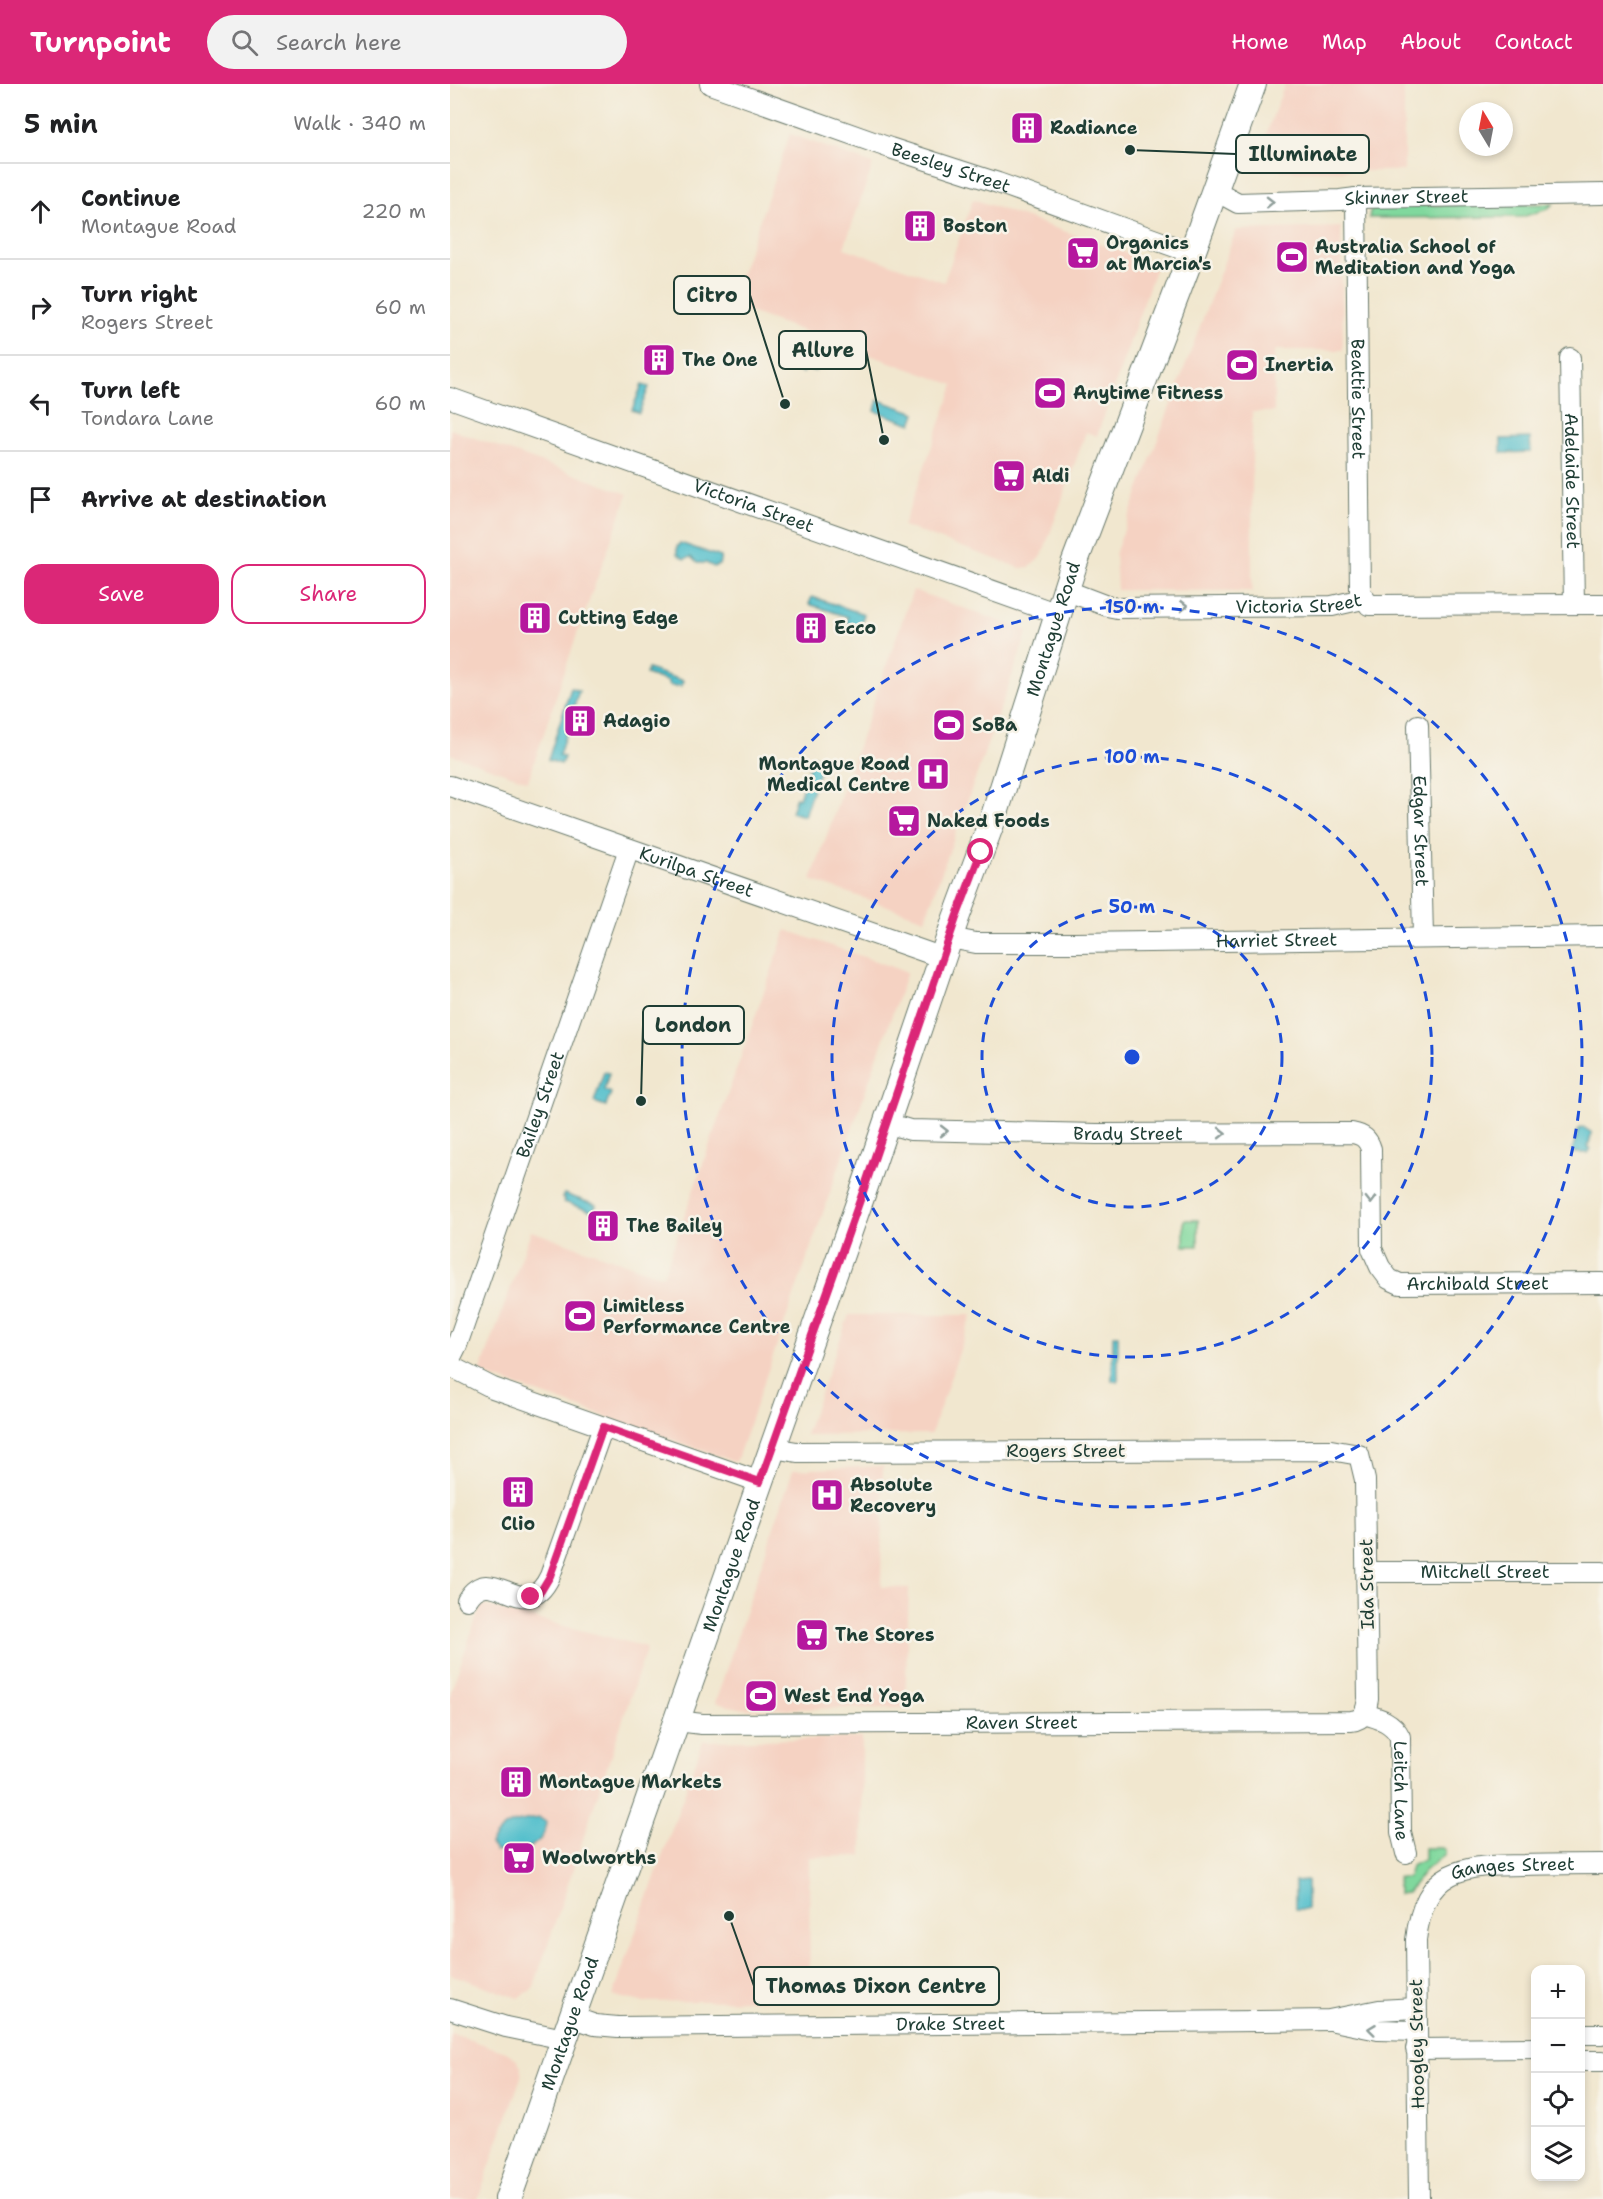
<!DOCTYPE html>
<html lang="en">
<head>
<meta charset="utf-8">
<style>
  :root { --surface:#fff; --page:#f2f2f2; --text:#202124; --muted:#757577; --line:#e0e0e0; --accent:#db2777 }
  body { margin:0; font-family:"Shantell Sans",sans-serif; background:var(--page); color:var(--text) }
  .controls { position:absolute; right:18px; bottom:18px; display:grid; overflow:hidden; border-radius:12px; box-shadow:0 3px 9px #0003 }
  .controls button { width:54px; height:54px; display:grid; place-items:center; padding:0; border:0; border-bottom:2px solid var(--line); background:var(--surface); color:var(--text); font:30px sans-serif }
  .compass { position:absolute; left:1009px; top:18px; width:54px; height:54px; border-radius:50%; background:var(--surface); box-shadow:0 3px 9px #0003; rotate:350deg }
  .stop { position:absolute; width:18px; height:18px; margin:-14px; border:4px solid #db2777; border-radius:50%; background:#fff }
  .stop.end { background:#db2777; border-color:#fff; box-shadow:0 2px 6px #0008 }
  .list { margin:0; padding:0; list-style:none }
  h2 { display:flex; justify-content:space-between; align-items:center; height:78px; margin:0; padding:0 24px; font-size:26px }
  h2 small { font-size:20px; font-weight:400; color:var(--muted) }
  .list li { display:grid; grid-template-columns:39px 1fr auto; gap:18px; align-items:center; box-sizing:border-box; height:96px; padding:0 24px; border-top:2px solid var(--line) }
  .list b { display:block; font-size:22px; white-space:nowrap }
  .list p { margin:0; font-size:20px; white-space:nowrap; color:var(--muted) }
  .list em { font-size:20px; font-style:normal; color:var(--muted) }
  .actions { display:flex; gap:12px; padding:18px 24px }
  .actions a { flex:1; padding:14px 0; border:2px solid var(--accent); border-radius:18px; text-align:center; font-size:21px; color:var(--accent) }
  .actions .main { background:var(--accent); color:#fff }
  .icon { flex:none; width:33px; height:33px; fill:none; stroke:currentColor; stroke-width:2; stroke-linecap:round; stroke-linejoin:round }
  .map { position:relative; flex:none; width:1153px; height:2115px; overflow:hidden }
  header { display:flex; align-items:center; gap:36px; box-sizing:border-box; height:84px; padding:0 30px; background:var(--accent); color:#fff }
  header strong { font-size:28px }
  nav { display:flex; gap:33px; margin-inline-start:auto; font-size:21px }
  .search { width:420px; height:54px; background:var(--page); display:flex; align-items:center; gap:15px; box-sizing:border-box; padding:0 21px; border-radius:33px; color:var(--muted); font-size:22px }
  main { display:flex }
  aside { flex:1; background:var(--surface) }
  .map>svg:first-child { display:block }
</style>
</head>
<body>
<header>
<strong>Turnpoint</strong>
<div class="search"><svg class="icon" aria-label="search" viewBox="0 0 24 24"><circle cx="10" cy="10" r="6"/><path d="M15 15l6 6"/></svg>Search here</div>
<nav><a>Home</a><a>Map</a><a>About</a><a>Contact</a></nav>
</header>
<main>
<aside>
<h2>5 min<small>Walk · 340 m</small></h2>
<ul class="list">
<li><svg class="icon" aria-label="ahead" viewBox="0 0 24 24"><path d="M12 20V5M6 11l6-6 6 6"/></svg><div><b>Continue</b><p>Montague Road</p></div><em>220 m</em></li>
<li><svg class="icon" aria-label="right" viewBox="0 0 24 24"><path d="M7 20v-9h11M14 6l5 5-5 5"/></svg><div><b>Turn right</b><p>Rogers Street</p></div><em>60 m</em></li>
<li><svg class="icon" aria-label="left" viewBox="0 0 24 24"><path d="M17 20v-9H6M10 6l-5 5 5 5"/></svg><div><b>Turn left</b><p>Tondara Lane</p></div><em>60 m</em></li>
<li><svg class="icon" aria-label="arrive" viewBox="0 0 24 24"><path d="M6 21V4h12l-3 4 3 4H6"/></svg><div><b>Arrive at destination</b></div></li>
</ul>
<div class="actions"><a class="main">Save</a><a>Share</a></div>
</aside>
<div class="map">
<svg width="1153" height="2115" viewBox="0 0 1153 2115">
  <rect width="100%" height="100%" fill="#f7f3e8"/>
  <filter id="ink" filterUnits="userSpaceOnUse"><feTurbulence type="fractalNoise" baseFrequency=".0167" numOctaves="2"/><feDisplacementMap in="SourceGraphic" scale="12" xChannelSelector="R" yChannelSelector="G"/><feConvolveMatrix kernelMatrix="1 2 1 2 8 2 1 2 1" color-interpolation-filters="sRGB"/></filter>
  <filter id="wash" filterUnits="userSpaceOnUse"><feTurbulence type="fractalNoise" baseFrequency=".008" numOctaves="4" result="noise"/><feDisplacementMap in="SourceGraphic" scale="24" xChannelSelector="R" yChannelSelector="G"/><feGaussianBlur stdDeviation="1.35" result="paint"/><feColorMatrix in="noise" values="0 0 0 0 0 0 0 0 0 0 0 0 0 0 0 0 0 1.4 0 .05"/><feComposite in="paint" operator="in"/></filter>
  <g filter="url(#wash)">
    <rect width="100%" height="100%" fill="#f1e7cf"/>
    <!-- built -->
    <g fill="#f5d2c2">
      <path d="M835,0H954V87H802Z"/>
      <path d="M340,50L423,80L394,164L494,198L523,115L707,180L647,352L636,348L592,472L580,483L570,484L453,442L504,301L280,221Z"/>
      <path d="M891,143L893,266H824V328H802V507L667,506L665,470L786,146Z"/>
      <path d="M0,345L178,410L128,547L78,697L0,670Z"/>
      <path d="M463,506L578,547L475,835L361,796Z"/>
      <path d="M336,846L457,888L286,1378L30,1289L81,1147L213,1192Z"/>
      <path d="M399,1231H522L481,1350L355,1351Z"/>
      <path d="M433,1382L431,1503L459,1504L455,1624L294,1625L265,1619L343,1386Z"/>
      <path d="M31,1521L197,1563L83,1905L68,1914L0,1890V1610Z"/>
      <path d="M412,1654V1772L359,1773L360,1915L193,1918L163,1912L253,1657Z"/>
      <path d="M0,1949L56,1968L67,1975L72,1984L71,1993L28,2115H0Z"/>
    </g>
    <!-- green -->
    <g fill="#80d89d" stroke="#508a68" stroke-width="1.5">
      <path d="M1103,120L1097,125L1072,133L919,134L920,127L937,122Z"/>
      <rect x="734" y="1136" width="14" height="26"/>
      <path d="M974,1764H992L995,1766V1770L975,1786L957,1809L948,1810V1794H958L961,1782L974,1776Z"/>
    </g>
    <!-- water -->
    <g fill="#52bfcc" stroke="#387e80" stroke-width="1.5">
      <path d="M337,265L369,275L365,287L355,284L353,289L341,285L342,280L334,277Z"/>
      <path d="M192,301L199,303L189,329L182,326Z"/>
      <path d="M428,316L466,329L462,340L425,327Z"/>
      <path d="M1080,354L1081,368L1051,369V355Z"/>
      <path d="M230,459L271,473L269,481L264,483L256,479H247L241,473L234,475L227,470V463Z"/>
      <path d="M362,513L414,530L410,543L396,538L398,533L359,520Z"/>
      <path d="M198,585L233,597L231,602L227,601L226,603L218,601L219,598L196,590Z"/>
      <path d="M121,604L129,607L109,671L114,673L111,680L98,676Z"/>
      <path d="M363,672L373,675L354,732L341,728L346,713L349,714Z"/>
      <path d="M154,988L159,989L154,1006L161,1009L156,1022L144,1018Z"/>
      <path d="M1133,1043L1142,1049L1138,1062L1140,1065L1138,1069H1124L1122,1066C1125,1059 1126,1051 1129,1045Z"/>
      <path d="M114,1110L146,1121L144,1128L114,1118L115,1115L112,1114Z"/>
      <path d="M663,1251H668V1297H662Z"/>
      <path d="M90,1734L97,1739C93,1765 67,1770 45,1767L40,1760C53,1738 66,1737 90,1734Z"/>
      <path d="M857,1796V1825H845V1797Z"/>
    </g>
  </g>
  <g filter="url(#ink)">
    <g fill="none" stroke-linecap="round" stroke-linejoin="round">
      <defs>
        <g id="minor">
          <path id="s1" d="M260,0L440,64L548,99L742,169"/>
          <path id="s2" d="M764,106L788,119L890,116L906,114L1153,110"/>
          <path id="s3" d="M906,114L910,508L919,521L1153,520"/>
          <path id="s4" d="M1120,274L1124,520"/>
          <path id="s5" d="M0,314L608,530"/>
          <path id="s6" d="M615,506L657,522L667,524L882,522L913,515"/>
          <path id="s7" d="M968,641L973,853"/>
          <path id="s8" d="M0,702L493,874"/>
          <path id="s9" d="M500,854L526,859H625L1153,852"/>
          <path id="s10" d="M436,1039L460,1046L647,1050L902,1049C913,1051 918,1055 921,1065L922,1165L930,1183L939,1195L950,1200L1153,1199"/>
          <path id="s11" d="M0,1275L7,1261L179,765"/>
          <path d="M0,1282L43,1304L310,1398"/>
          <path id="s12" d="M917,1488H1153"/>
          <path d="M17,1516C42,1474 75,1545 100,1492L153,1343"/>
          <path id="s13" d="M914,1630C929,1634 943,1638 950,1653L951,1748L956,1769"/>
          <path id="s14" d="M227,1637L252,1640L901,1637C914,1636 916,1627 918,1615L915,1396L909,1371L881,1366L347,1368L335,1366L324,1360"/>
          <path d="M0,1925L56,1943L114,1955"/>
          <path id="s15" d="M122,1933L145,1941L168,1943L809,1937L879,1936L929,1926L966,1924"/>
          <path d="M884,1937L928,1946L967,1947"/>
          <path d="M1130,1950H1153"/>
          <path d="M966,1965L1086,1964"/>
          <path d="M1130,1977H1153"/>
          <path id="s16" d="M969,2115L966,1856C974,1784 1012,1781 1074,1781C1101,1780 1127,1780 1153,1780"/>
        </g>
        <g id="tertiary">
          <path id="s17" d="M58,2115L415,1102L506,834L545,729L624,480L742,169L803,0"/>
        </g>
      </defs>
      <!-- minor casing -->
      <use href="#minor" stroke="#68786a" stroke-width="22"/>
      <!-- tertiary casing -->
      <use href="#tertiary" stroke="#68786a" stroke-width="28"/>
      <!-- minor -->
      <use href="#minor" stroke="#fff" stroke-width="20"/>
      <!-- tertiary -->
      <use href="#tertiary" stroke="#fff" stroke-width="26"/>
    </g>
    <!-- one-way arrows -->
    <defs><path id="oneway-chevron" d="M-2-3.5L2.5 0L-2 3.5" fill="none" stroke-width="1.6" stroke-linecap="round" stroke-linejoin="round" transform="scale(1.5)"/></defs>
    <g stroke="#8f9e9a">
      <use href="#oneway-chevron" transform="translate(820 118) rotate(-1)"/>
      <use href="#oneway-chevron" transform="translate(734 522)"/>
      <use href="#oneway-chevron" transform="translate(494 1047)"/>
      <use href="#oneway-chevron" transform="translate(772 1049)"/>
      <use href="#oneway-chevron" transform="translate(921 1116) rotate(89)"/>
      <use href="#oneway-chevron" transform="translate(922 1945) rotate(-173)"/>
    </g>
  </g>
  <g fill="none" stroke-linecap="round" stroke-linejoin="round" filter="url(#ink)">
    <!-- route -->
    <path stroke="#db2777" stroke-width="8" d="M81,1513L91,1507L100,1492L153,1343L310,1398L415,1102L506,834L531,768"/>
  </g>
  <!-- distance rings -->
  <g fill="none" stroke="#1d4ed8" stroke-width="3" stroke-dasharray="10 8">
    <circle cx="682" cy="973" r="150"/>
    <circle cx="682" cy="973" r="300"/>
    <circle cx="682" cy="973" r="450"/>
  </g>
  <!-- icons -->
  <defs>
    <symbol id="building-square" viewBox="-11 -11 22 22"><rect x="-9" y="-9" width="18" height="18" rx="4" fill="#b5179e" stroke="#f7f3e8"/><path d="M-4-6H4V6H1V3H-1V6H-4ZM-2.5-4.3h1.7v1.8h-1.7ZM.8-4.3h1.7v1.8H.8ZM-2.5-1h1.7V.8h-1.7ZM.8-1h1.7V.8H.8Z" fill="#fff"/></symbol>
    <symbol id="supermarket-square" viewBox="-11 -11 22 22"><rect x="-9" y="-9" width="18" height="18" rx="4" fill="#b5179e" stroke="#f7f3e8"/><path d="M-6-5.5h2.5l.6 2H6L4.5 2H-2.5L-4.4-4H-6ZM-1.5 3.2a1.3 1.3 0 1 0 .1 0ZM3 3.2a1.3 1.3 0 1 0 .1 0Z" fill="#fff"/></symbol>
    <symbol id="stadium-square" viewBox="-11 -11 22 22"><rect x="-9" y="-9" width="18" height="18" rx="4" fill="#b5179e" stroke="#f7f3e8"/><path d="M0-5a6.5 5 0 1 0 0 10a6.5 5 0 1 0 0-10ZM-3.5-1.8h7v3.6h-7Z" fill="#fff"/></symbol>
    <symbol id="hospital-square" viewBox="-11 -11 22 22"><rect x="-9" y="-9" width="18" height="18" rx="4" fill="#b5179e" stroke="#f7f3e8"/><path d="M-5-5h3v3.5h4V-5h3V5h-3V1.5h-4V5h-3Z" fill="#fff"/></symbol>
  </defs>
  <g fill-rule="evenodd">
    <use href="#building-square" x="558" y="25" width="38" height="38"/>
    <use href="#building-square" x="451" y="123" width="38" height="38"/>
    <use href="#supermarket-square" x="614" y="150" width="38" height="38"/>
    <use href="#stadium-square" x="823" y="154" width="38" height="38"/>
    <use href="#building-square" x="190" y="257" width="38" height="38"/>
    <use href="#stadium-square" x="773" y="262" width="38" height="38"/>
    <use href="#stadium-square" x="581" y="290" width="38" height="38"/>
    <use href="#supermarket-square" x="540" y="373" width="38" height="38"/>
    <use href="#building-square" x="66" y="515" width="38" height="38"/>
    <use href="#building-square" x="342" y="525" width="38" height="38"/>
    <use href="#building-square" x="111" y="618" width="38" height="38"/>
    <use href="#stadium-square" x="480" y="622" width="38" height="38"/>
    <use href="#hospital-square" x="464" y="671" width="38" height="38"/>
    <use href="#supermarket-square" x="435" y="718" width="38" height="38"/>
    <use href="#building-square" x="134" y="1123" width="38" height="38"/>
    <use href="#stadium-square" x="111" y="1213" width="38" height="38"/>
    <use href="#building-square" x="49" y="1389" width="38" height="38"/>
    <use href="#hospital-square" x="358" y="1392" width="38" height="38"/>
    <use href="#supermarket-square" x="343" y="1532" width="38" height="38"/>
    <use href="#stadium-square" x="292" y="1593" width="38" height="38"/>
    <use href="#building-square" x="47" y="1679" width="38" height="38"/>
    <use href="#supermarket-square" x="50" y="1755" width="38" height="38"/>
  </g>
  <g text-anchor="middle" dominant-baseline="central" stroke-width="5" stroke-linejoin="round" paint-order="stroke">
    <!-- poi labels -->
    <g font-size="18" font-weight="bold" fill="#1f3d34" stroke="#f7f3e8" text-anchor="start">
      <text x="600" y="44">Radiance</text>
      <text x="493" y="142">Boston</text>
      <text x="656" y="159">Organics<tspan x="656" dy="21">at Marcia's</tspan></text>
      <text x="865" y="163">Australia School of<tspan x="865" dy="21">Meditation and Yoga</tspan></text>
      <text x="232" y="276">The One</text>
      <text x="815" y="281">Inertia</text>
      <text x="623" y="309">Anytime Fitness</text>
      <text x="582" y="392">Aldi</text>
      <text x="108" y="534">Cutting Edge</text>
      <text x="384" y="544">Ecco</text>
      <text x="153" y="637">Adagio</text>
      <text x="522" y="641">SoBa</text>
      <text x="460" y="680" text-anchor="end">Montague Road<tspan x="460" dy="21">Medical Centre</tspan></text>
      <text x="477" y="737">Naked Foods</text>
      <text x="176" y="1142">The Bailey</text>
      <text x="153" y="1222">Limitless<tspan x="153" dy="21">Performance Centre</tspan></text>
      <text x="400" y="1401">Absolute<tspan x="400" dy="21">Recovery</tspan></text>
      <text x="68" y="1440" text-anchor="middle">Clio</text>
      <text x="385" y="1551">The Stores</text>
      <text x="334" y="1612">West End Yoga</text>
      <text x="89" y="1698">Montague Markets</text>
      <text x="92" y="1774">Woolworths</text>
    </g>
    <!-- street labels -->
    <g font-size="18" fill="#1f3d34" stroke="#f7f3e8">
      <text stroke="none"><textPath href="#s1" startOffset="255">Beesley Street</textPath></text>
      <text stroke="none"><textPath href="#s2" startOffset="196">Skinner Street</textPath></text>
      <text stroke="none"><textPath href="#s3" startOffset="201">Beattie Street</textPath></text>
      <text stroke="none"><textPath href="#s4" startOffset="123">Adelaide Street</textPath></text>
      <text stroke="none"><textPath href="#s5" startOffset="322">Victoria Street</textPath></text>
      <text stroke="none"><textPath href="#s6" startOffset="237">Victoria Street</textPath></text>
      <text stroke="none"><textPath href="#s17" startOffset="1662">Montague Road</textPath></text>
      <text stroke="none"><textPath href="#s7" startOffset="106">Edgar Street</textPath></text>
      <text stroke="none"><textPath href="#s8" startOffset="261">Kurilpa Street</textPath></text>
      <text stroke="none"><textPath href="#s9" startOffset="327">Harriet Street</textPath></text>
      <text stroke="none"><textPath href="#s11" startOffset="270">Bailey Street</textPath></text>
      <text stroke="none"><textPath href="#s10" startOffset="243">Brady Street</textPath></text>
      <text stroke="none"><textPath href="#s10" startOffset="718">Archibald Street</textPath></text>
      <text x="616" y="1367">Rogers Street</text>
      <text stroke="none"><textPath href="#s17" startOffset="672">Montague Road</textPath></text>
      <text stroke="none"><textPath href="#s12" startOffset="118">Mitchell Street</textPath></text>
      <text transform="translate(917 1500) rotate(-91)">Ida Street</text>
      <text stroke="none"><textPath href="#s14" startOffset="345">Raven Street</textPath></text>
      <text stroke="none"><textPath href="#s13" startOffset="98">Leitch Lane</textPath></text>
      <text stroke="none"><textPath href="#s16" startOffset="399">Ganges Street</textPath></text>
      <text stroke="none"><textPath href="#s15" startOffset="380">Drake Street</textPath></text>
      <text stroke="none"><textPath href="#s17" startOffset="186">Montague Road</textPath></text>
      <text transform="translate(967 1960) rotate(-91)">Hoogley Street</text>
    </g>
  </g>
  <circle cx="682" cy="973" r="9" fill="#1d4ed8" stroke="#f7f3e8" stroke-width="3"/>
  <g font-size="18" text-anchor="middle" font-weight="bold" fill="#1d4ed8" stroke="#f7f3e8" stroke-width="5" stroke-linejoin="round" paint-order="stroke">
    <text x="682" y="529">150 m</text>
    <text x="682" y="679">100 m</text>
    <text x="682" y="829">50 m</text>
  </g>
  <!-- callouts -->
  <path fill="none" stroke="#1f3d34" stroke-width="2" d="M680 66L786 70M335 320L300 211M434 356L416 266M191 1017L193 941M279 1832L304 1902"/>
  <g fill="#1f3d34" stroke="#f7f3e8" stroke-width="2">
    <circle cx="680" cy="66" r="6"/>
    <circle cx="335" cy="320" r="6"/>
    <circle cx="434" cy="356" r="6"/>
    <circle cx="191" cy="1017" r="6"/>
    <circle cx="279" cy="1832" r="6"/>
  </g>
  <g fill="#f7f3e8" stroke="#1f3d34" stroke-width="2">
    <rect x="786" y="51" width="133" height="38" rx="6"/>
    <rect x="224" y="192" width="76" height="38" rx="6"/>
    <rect x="329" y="247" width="87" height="38" rx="6"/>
    <rect x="193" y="922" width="101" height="38" rx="6"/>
    <rect x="304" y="1883" width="245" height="38" rx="6"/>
  </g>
  <g font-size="20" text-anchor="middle" font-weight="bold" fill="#1f3d34">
    <text x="853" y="77">Illuminate</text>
    <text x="262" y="218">Citro</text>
    <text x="373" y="273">Allure</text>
    <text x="243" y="948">London</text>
    <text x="426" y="1909">Thomas Dixon Centre</text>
  </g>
</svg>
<div class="controls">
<button>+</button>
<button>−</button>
<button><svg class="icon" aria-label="locate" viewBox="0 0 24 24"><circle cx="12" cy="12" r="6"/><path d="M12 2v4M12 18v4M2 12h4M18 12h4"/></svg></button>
<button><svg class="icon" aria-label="layers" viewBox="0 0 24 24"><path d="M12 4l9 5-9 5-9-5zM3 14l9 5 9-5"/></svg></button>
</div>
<svg class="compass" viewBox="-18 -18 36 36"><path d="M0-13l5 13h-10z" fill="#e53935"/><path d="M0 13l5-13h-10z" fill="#757577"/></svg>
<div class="stop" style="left:531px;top:768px"></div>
<div class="stop end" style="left:81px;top:1513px"></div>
</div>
</main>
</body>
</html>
